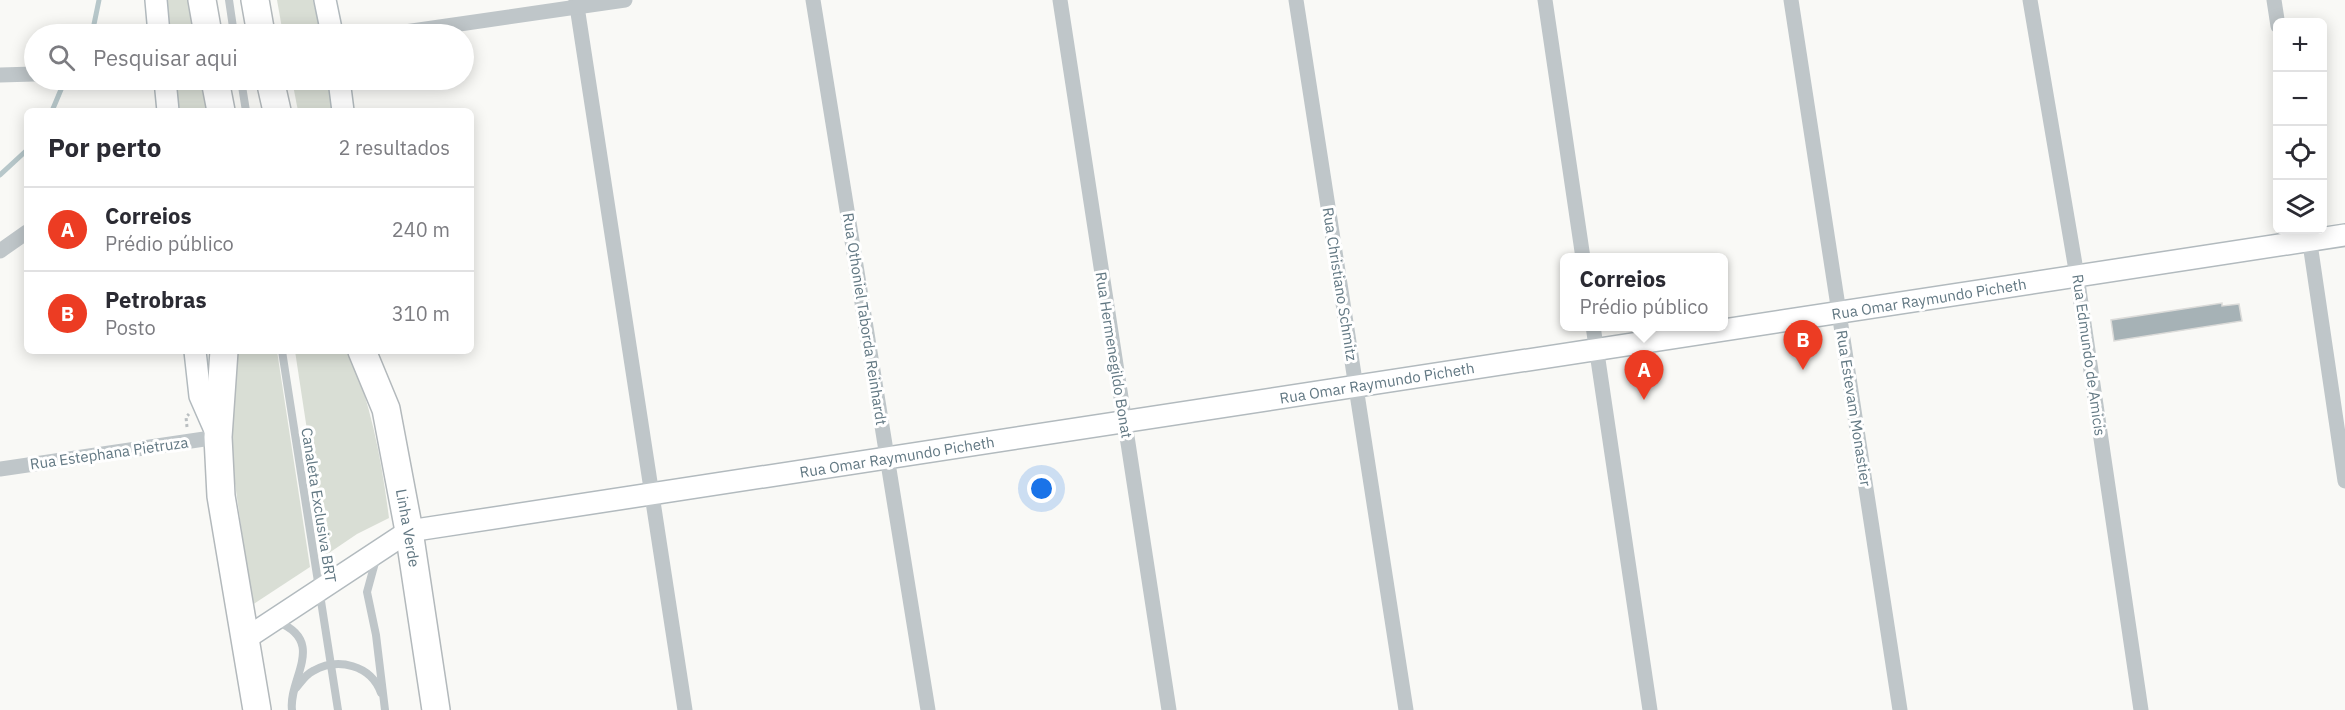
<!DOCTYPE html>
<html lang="pt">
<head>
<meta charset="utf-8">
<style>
  :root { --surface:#fff; --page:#f2f2f3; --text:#2b2b33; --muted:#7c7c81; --line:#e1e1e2; --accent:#ec3c23 }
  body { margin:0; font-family:"IBM Plex Sans",sans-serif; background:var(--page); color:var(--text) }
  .controls { position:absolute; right:18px; top:18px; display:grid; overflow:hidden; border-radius:9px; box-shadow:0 3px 15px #0003 }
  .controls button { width:54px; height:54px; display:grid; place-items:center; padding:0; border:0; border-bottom:2px solid var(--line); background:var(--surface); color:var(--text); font:30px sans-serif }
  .you { position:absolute; left:1042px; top:489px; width:21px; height:21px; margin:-15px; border:4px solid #fff; border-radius:50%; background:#1a73e8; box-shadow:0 0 0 9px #1a73e833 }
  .badge { display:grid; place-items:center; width:39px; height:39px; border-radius:50%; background:var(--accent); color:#fff; font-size:20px; font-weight:700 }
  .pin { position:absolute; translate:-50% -50px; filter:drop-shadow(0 2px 3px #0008) }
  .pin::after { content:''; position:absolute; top:32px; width:21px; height:18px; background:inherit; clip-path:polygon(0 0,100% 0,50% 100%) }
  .popup { position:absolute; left:1560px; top:253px; width:168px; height:78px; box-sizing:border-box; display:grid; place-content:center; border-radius:9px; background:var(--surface); filter:drop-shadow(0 2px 4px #0005); font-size:20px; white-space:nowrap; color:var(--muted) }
  .popup b { font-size:22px; color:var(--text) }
  .popup::after { content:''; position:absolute; left:50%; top:100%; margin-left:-12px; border:12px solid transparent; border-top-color:var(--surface) }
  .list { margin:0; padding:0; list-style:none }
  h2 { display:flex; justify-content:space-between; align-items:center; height:78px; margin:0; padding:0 24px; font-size:26px }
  h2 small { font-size:20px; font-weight:400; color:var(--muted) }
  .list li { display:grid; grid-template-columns:39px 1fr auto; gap:18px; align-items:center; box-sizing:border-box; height:84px; padding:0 24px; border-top:2px solid var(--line) }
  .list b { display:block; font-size:22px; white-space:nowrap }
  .list p { margin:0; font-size:20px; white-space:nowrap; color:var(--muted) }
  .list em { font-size:20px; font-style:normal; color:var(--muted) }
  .icon { flex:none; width:33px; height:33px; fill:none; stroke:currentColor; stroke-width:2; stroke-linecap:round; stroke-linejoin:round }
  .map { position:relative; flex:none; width:2345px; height:710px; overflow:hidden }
  .search { position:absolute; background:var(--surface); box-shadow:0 3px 15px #0003; left:24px; top:24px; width:450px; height:66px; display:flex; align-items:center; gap:15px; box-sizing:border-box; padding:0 21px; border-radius:33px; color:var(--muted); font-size:22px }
  .panel { position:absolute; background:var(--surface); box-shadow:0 3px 15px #0003; left:24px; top:108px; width:450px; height:246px; border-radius:9px }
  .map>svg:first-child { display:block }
</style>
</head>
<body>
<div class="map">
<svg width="2345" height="710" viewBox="0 0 2345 710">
  <rect width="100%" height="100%" fill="#f9f9f6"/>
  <!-- green -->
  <g fill="#d9ded5">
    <path d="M164,0H191L196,34H169Z"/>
    <path d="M277,0H313L321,34H283Z"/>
    <path d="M175,80H203L208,111H180Z"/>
    <path d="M292,80H329L333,111H298Z"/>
    <path d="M234,351H277L310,567L252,605L232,462Z"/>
    <path d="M295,351H349C371,404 382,462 389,518L357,534L326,555Z"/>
  </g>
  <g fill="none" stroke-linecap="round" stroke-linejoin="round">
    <!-- stream -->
    <g stroke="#b7c7ca" stroke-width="5">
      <path d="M92,34L99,0"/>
      <path d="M52,111L65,80"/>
      <path d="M0,175L27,150"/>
    </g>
  </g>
  <!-- building -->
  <path fill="#a6b2b6" stroke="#dbdbd9" stroke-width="1.5" d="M2222,303V306L2239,304L2242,321L2114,341L2111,320Z"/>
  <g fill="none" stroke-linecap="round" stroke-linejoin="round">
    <defs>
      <g id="secondary">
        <path d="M156,0L159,34"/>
        <path d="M325,0L332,34"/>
        <path d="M165,80L168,111"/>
        <path d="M339,80L343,111"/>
        <path d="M195,351L200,396L218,437"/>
        <path d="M245,639L409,531L2345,235"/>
      </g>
      <g id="highway">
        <path d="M202,0L208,34"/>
        <path d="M255,0L261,34"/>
        <path d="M215,80L221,111"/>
        <path d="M270,80L277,111"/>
        <path d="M224,351L218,437L221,496L257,710"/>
        <path d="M362,351L386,409L409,531L436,710"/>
      </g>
    </defs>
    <!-- secondary casing -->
    <use href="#secondary" stroke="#b2babe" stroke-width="24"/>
    <!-- highway casing -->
    <use href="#highway" stroke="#b3b9bc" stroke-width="30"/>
    <!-- path -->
    <path stroke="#babfc1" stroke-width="3" stroke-dasharray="3 3" stroke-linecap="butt" d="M187,427L186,417L189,414"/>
    <!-- lane -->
    <g stroke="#bfc6c9" stroke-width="8">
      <path d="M229,0L234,34"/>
      <path d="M241,80L246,111"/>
      <path d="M282,351L338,710"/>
      <path d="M376,559L367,592L376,635L385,710"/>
      <path d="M278,622C327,642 288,679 292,710"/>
      <path d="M296,688C301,682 306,674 313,671C338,657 371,665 381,693"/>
    </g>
    <!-- street -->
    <g stroke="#bfc6c9" stroke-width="15">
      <path d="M576,0L685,710"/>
      <path d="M813,0L928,710"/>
      <path d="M1060,0L1169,710"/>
      <path d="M1296,0L1406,710"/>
      <path d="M1545,0L1583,258"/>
      <path d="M1791,0L1900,710"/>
      <path d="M2030,0L2077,276L2141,710"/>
      <path d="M2274,0L2278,26"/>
      <path d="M391,34L625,0"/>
      <path d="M0,75L34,74"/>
      <path d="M2308,230L2345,481"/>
      <path d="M0,251L27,232"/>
      <path d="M1593,326L1650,710"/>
      <path d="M0,469L218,437"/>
    </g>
    <!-- secondary -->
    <use href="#secondary" stroke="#fff" stroke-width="21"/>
    <!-- highway -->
    <use href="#highway" stroke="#fff" stroke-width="27"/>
  </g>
  <g text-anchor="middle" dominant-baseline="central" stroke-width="6" stroke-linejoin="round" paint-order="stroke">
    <!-- street labels -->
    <g font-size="15" fill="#627883" stroke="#fff">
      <text transform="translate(1340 284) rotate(81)">Rua Christiano Schmitz</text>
      <text transform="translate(1929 299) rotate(-9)">Rua Omar Raymundo Picheth</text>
      <text transform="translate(865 319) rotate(81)">Rua Othoniel Taborda Reinhardt</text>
      <text transform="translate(1114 355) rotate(81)">Rua Hermenegildo Bonat</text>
      <text transform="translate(2089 355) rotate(82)">Rua Edmundo de Amicis</text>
      <text transform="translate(1377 383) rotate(-9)">Rua Omar Raymundo Picheth</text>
      <text transform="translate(1854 408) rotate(81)">Rua Estevam Monastier</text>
      <text transform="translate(109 453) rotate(-8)">Rua Estephana Pietruza</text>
      <text transform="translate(897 457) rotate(-9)">Rua Omar Raymundo Picheth</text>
      <text transform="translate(319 505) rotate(81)">Canaleta Exclusiva BRT</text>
      <text transform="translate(408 528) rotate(80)">Linha Verde</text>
    </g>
  </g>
</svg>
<div class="controls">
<button>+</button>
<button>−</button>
<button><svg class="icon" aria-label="locate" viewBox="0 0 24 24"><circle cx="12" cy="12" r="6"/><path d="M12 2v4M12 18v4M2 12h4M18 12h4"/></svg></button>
<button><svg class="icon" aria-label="layers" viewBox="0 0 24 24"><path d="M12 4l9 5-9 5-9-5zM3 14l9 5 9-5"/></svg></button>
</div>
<div class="you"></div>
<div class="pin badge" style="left:1644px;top:400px">A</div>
<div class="popup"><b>Correios</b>Prédio público</div>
<div class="pin badge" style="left:1803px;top:370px">B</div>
<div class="search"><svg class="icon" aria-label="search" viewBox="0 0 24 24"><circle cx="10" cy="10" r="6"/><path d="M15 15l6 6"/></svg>Pesquisar aqui</div>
<section class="panel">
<h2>Por perto<small>2 resultados</small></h2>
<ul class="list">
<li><span class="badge">A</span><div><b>Correios</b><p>Prédio público</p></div><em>240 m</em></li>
<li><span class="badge">B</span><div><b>Petrobras</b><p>Posto</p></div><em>310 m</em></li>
</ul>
</section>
</div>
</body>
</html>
